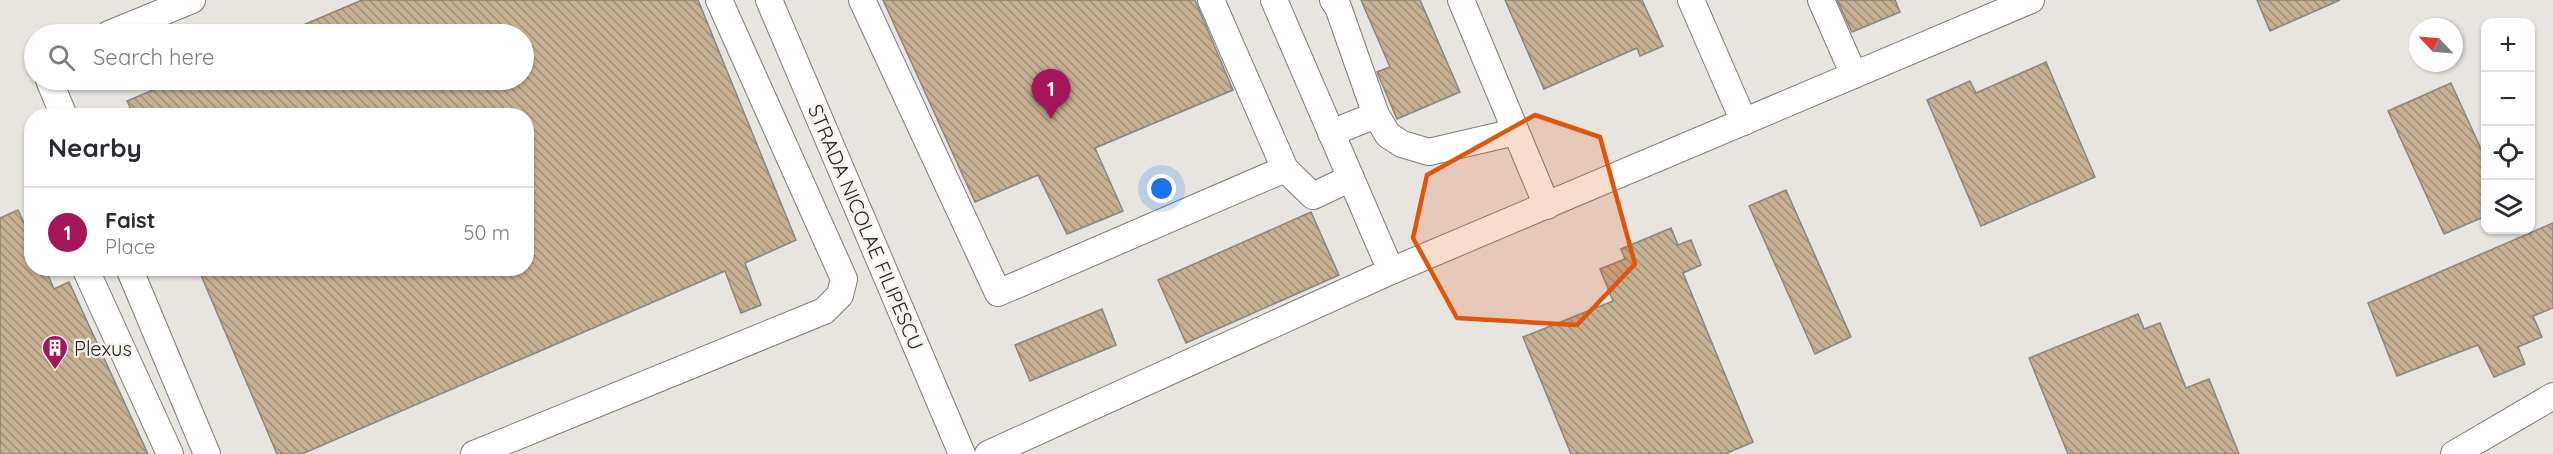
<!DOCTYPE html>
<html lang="en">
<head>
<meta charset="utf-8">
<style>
  :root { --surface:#fff; --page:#f7f7f7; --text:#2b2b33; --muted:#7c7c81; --line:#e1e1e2; --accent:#a41559 }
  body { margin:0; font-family:Quicksand,sans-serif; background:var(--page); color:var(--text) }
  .controls { position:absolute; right:18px; top:18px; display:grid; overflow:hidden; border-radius:12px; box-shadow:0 2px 4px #0004 }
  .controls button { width:54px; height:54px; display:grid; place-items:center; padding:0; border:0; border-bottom:2px solid var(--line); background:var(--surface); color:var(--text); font:30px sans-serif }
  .compass { position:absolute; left:2409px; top:18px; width:54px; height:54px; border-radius:50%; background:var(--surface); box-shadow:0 2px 4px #0004; rotate:296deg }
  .you { position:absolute; left:1162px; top:189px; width:21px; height:21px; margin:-15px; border:4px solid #fff; border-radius:50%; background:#1a73e8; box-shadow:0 0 0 9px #1a73e833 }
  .badge { display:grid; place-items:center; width:39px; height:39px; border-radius:50%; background:var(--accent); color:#fff; font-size:20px; font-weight:700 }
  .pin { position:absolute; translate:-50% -50px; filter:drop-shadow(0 2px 3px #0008) }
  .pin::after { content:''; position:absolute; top:32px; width:21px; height:18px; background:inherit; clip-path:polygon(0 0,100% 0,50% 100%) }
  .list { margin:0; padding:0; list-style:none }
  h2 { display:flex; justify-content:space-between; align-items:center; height:78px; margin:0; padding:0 24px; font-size:26px }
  h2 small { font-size:20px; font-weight:400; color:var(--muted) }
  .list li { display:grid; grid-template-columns:39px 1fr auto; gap:18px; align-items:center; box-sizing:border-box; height:90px; padding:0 24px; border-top:2px solid var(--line) }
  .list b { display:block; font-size:22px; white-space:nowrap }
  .list p { margin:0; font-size:20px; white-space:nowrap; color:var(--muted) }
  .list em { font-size:20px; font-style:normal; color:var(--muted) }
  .icon { flex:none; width:33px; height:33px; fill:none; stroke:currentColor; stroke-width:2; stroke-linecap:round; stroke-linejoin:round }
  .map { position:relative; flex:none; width:2553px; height:454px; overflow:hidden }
  .search { position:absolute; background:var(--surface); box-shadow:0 2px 4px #0004; left:24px; top:24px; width:510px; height:66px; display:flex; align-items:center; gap:15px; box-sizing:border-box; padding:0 21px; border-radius:33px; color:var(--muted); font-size:22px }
  .panel { position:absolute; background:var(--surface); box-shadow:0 2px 4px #0004; left:24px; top:108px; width:510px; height:168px; border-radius:24px }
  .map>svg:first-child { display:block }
</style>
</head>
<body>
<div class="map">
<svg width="2553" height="454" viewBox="0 0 2553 454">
  <defs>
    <pattern id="building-back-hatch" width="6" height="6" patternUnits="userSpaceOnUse" patternTransform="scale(1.5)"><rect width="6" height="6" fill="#c6b093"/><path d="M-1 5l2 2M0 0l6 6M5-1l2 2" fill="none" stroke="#a18f78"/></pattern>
  </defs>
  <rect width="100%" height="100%" fill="#e8e5e1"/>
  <!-- building -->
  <g fill="url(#building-back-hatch)" stroke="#898682" stroke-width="1.5">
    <path d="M362,0H698L796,240L745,263L761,305L741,313L725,271L302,454H277L198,268H526V116H134L127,101L177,80H524V34H282Z"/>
    <path d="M883,0H1195L1233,90L1095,148L1123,211L1067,234L1038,175L975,202Z"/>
    <path d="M1361,0H1420L1460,92L1397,119L1377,72L1390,67Z"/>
    <path d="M1505,0H1642L1663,46L1640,56L1637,48L1544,89Z"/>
    <path d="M1837,0H1895L1900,12L1852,32Z"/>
    <path d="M2257,0H2340L2270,31Z"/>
    <path d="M2046,62L2095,177L1981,226L1927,100L1970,81L1976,93Z"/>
    <path d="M2451,83L2486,160V216L2444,234L2388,111Z"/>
    <path d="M1786,190L1851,337L1815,354L1749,206Z"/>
    <path d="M18,210L32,240V268H45L54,289L69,282L148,454H0V218Z"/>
    <path d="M1311,212L1339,275L1186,343L1158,280Z"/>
    <path d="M2553,223V308L2533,316L2542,337L2518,347L2525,364L2494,377L2478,345L2397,376L2368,303Z"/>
    <path d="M1671,228L1678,245L1691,240L1701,265L1683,273L1753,442L1725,454H1571L1523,337L1613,301L1600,269L1625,259L1621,249Z"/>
    <path d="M1102,309L1116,345L1030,381L1015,345Z"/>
    <path d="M2138,314L2144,329L2160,323L2186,388L2209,379L2239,454H2068L2029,358Z"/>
  </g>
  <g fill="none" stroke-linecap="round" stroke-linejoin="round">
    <defs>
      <g id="minor">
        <path d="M769,0L962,454"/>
        <path d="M862,0L998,293L1285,169"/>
        <path d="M1211,0L1285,169L1313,196L1351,178"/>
        <path d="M1274,0L1391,271"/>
        <path d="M1333,0L1338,7L1376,115L1388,135L1402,144L1429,152L1515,132"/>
        <path d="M1461,0L1547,206"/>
        <path d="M1691,0L1744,122"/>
        <path d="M1821,0L1854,75"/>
        <path d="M109,34L192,0"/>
        <path d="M49,80L64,116"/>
        <path d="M1331,133L1376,115"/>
        <path d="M85,268L170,454"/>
        <path d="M129,268L207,454"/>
        <path d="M474,454L824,311L840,295L844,279L719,0"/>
        <path d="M988,454L1391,271L2031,0"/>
        <path d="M2454,454L2553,396"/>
      </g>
    </defs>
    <!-- minor casing -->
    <use href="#minor" stroke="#7f7c78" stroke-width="28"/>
    <!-- minor -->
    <use href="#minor" stroke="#fff" stroke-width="26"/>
  </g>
  <!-- marked area -->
  <path fill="#de560d" fill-opacity="0.2" stroke="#de560d" stroke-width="4.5" stroke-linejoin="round" d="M1535,115L1600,137L1635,264L1577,325L1457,318L1413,238L1427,175Z"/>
  <!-- icons -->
  <defs>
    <symbol id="building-pin" viewBox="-11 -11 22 30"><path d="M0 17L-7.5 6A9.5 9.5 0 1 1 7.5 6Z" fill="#a41559" stroke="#f6f2ee"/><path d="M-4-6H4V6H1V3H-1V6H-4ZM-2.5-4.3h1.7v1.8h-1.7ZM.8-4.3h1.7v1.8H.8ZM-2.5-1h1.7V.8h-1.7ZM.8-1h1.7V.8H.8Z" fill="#fff"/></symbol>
  </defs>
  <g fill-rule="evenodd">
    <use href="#building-pin" x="40" y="333" width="30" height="40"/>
  </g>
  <g text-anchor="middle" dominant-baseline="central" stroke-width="4.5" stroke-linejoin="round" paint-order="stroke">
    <!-- street labels -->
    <g font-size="20" fill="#262524" stroke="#f6f2ee">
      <text transform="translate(866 227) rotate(67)">STRADA NICOLAE FILIPESCU</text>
    </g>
    <!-- poi labels -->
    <g font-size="20" fill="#262524" stroke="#f6f2ee" text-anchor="start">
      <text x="74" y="348">Plexus</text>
    </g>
  </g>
</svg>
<div class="controls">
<button>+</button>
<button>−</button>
<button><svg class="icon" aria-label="locate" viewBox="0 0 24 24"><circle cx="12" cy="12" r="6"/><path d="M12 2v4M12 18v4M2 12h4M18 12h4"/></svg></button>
<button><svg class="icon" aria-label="layers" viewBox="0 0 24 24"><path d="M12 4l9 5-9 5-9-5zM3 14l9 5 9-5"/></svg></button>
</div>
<svg class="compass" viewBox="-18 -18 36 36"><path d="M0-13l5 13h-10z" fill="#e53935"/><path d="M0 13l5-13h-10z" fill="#7c7c81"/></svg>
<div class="you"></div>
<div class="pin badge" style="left:1051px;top:119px">1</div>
<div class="search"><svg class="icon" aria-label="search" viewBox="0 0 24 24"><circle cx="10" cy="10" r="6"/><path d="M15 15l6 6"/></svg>Search here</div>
<section class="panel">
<h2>Nearby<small></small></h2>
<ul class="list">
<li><span class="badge">1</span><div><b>Faist</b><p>Place</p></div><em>50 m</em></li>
</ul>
</section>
</div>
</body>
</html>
